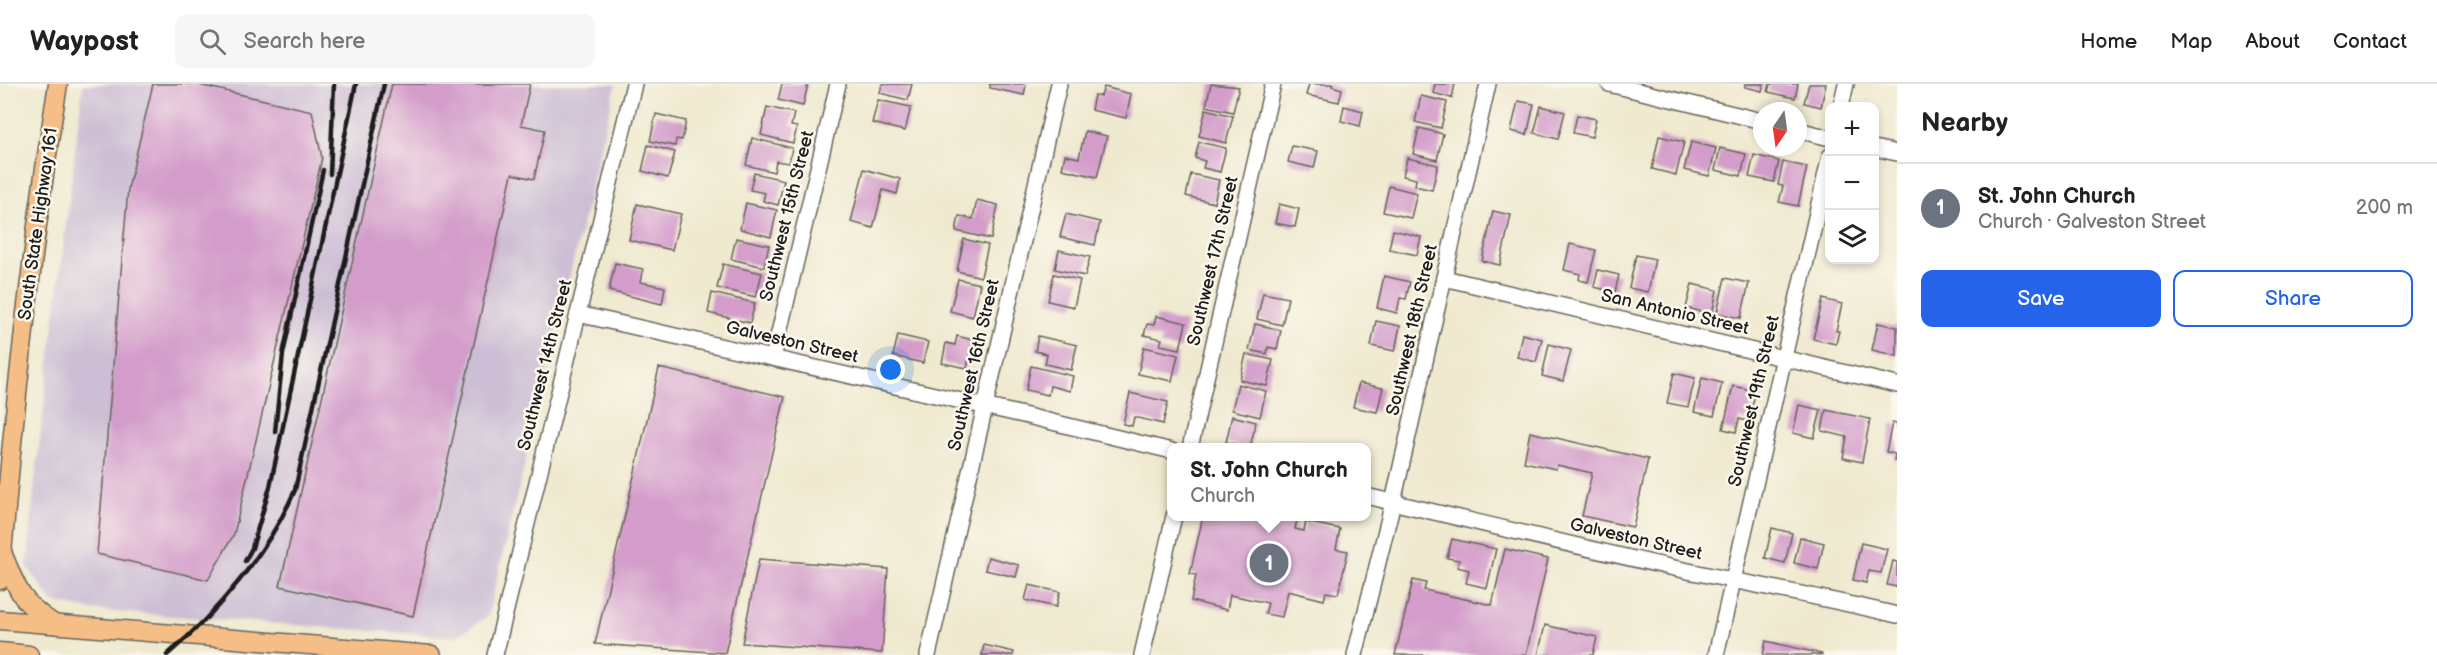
<!DOCTYPE html>
<html lang="en">
<head>
<meta charset="utf-8">
<style>
  :root { --surface:#fff; --page:#f6f6f6; --text:#222; --muted:#767676; --line:#e0e0e0; --accent:#2563eb }
  body { margin:0; font-family:"Balsamiq Sans",sans-serif; background:var(--page); color:var(--text) }
  .controls { position:absolute; right:18px; top:18px; display:grid; overflow:hidden; border-radius:12px; box-shadow:0 3px 9px #0003 }
  .controls button { width:54px; height:54px; display:grid; place-items:center; padding:0; border:0; border-bottom:2px solid var(--line); background:var(--surface); color:var(--text); font:30px sans-serif }
  .compass { position:absolute; left:1753px; top:18px; width:54px; height:54px; border-radius:50%; background:var(--surface); box-shadow:0 3px 9px #0003; rotate:193deg }
  .you { position:absolute; left:891px; top:286px; width:21px; height:21px; margin:-15px; border:4px solid #fff; border-radius:50%; background:#1a73e8; box-shadow:0 0 0 9px #1a73e833 }
  .badge { display:grid; place-items:center; width:39px; height:39px; border-radius:50%; background:var(--accent); color:#fff; font-size:20px; font-weight:700 }
  .pin { position:absolute; translate:-50% -50%; border:3px solid #fff; box-shadow:0 2px 6px #0006 }
  .popup { position:absolute; left:1167px; top:359px; width:204px; height:78px; box-sizing:border-box; display:grid; place-content:center; border-radius:12px; background:var(--surface); filter:drop-shadow(0 2px 4px #0005); font-size:20px; white-space:nowrap; color:var(--muted) }
  .popup b { font-size:22px; color:var(--text) }
  .popup::after { content:''; position:absolute; left:50%; top:100%; margin-left:-12px; border:12px solid transparent; border-top-color:var(--surface) }
  .list { margin:0; padding:0; list-style:none }
  h2 { display:flex; justify-content:space-between; align-items:center; height:78px; margin:0; padding:0 24px; font-size:26px }
  h2 small { font-size:20px; font-weight:400; color:var(--muted) }
  .list li { display:grid; grid-template-columns:39px 1fr auto; gap:18px; align-items:center; box-sizing:border-box; height:90px; padding:0 24px; border-top:2px solid var(--line) }
  .list b { display:block; font-size:22px; white-space:nowrap }
  .list p { margin:0; font-size:20px; white-space:nowrap; color:var(--muted) }
  .list em { font-size:20px; font-style:normal; color:var(--muted) }
  .actions { display:flex; gap:12px; padding:18px 24px }
  .actions a { flex:1; padding:14px 0; border:2px solid var(--accent); border-radius:12px; text-align:center; font-size:21px; color:var(--accent) }
  .actions .main { background:var(--accent); color:#fff }
  .icon { flex:none; width:33px; height:33px; fill:none; stroke:currentColor; stroke-width:2; stroke-linecap:round; stroke-linejoin:round }
  .map { position:relative; flex:none; width:1897px; height:571px; overflow:hidden }
  header { display:flex; align-items:center; gap:36px; box-sizing:border-box; height:84px; padding:0 30px; background:var(--surface); border-bottom:2px solid var(--line) }
  header strong { font-size:28px }
  nav { display:flex; gap:33px; margin-inline-start:auto; font-size:21px }
  .search { width:420px; height:54px; background:var(--page); display:flex; align-items:center; gap:15px; box-sizing:border-box; padding:0 21px; border-radius:12px; color:var(--muted); font-size:22px }
  main { display:flex }
  aside { flex:1; background:var(--surface) }
  .map>svg:first-child { display:block }
</style>
</head>
<body>
<header>
<strong>Waypost</strong>
<div class="search"><svg class="icon" aria-label="search" viewBox="0 0 24 24"><circle cx="10" cy="10" r="6"/><path d="M15 15l6 6"/></svg>Search here</div>
<nav><a>Home</a><a>Map</a><a>About</a><a>Contact</a></nav>
</header>
<main>
<div class="map">
<svg width="1897" height="571" viewBox="0 0 1897 571">
  <rect width="100%" height="100%" fill="#fbf7ec"/>
  <filter id="ink" filterUnits="userSpaceOnUse"><feTurbulence type="fractalNoise" baseFrequency=".0167" numOctaves="2"/><feDisplacementMap in="SourceGraphic" scale="12" xChannelSelector="R" yChannelSelector="G"/><feConvolveMatrix kernelMatrix="1 2 1 2 8 2 1 2 1" color-interpolation-filters="sRGB"/></filter>
  <filter id="wash" filterUnits="userSpaceOnUse"><feTurbulence type="fractalNoise" baseFrequency=".008" numOctaves="4" result="noise"/><feDisplacementMap in="SourceGraphic" scale="24" xChannelSelector="R" yChannelSelector="G"/><feGaussianBlur stdDeviation="1.35" result="paint"/><feColorMatrix in="noise" values="0 0 0 0 0 0 0 0 0 0 0 0 0 0 0 0 0 1.4 0 .05"/><feComposite in="paint" operator="in"/></filter>
  <g filter="url(#wash)">
    <rect width="100%" height="100%" fill="#efe9cf"/>
    <!-- industrial -->
    <path fill="#ccbed4" d="M83,0H616L488,532L456,553L90,526L52,518L27,482L35,396Z"/>
    <g id="blocks">
      <!-- building -->
      <g fill="#d39cca">
        <path d="M153,0H195L312,27L322,74L234,450L208,496L97,470L128,105Z"/>
        <path d="M392,0H530L521,41L545,46L534,95L512,90L413,532L280,502Z"/>
        <path d="M782,0H808L803,22L778,16Z"/>
        <path d="M882,0H912L908,16L880,9Z"/>
        <path d="M990,0H1023L1026,1L1024,11L990,4Z"/>
        <path d="M1211,0L1239,3L1233,28L1206,22Z"/>
        <path d="M1309,0H1333L1332,2L1342,5L1339,18L1306,11Z"/>
        <path d="M1435,0H1455L1452,14L1433,9Z"/>
        <path d="M1745,0H1764L1762,7L1745,3Z"/>
        <path d="M1770,0H1798L1795,14L1768,8Z"/>
        <path d="M1809,0H1826L1821,23L1804,19Z"/>
        <path d="M1104,3L1131,10L1126,34L1091,26L1094,11L1101,12Z"/>
        <path d="M1421,12L1447,18L1441,44L1415,38Z"/>
        <path d="M878,16L911,23L905,47L872,39Z"/>
        <path d="M1518,17L1534,20L1527,51L1511,47Z"/>
        <path d="M1344,22L1363,27L1360,42L1341,37Z"/>
        <path d="M1541,22L1565,28L1558,55L1534,49Z"/>
        <path d="M767,23L794,29L791,42L797,43L793,59L761,51Z"/>
        <path d="M1206,25L1233,32L1226,59L1199,52Z"/>
        <path d="M656,30L686,37L682,56L676,55L675,62L650,57Z"/>
        <path d="M1577,31L1596,35L1592,53L1573,49Z"/>
        <path d="M1419,44L1443,50L1437,76L1413,70Z"/>
        <path d="M1085,47L1107,52L1097,93L1062,85L1065,71L1079,74Z"/>
        <path d="M1659,52L1684,58L1676,91L1652,85Z"/>
        <path d="M752,54L792,64L789,79L776,77L774,88L746,81Z"/>
        <path d="M1199,58L1226,64L1220,88L1203,84L1205,77L1195,74Z"/>
        <path d="M1691,58L1716,64L1709,92L1684,86Z"/>
        <path d="M648,61L675,68L668,94L642,87Z"/>
        <path d="M1292,62L1318,67L1314,84L1288,78Z"/>
        <path d="M1720,64L1746,70L1741,92L1715,86Z"/>
        <path d="M1754,71L1779,77L1774,98L1749,93Z"/>
        <path d="M1407,74L1438,81L1432,106L1415,102L1416,95L1403,92Z"/>
        <path d="M1783,78L1807,83L1798,122L1779,118L1783,102L1778,101Z"/>
        <path d="M864,85L900,95L897,110L883,106L873,144L851,138Z"/>
        <path d="M754,89L784,96L778,121L763,117L765,109L750,106Z"/>
        <path d="M1191,90L1219,96L1214,119L1186,112Z"/>
        <path d="M1389,102L1417,109L1411,134L1383,128Z"/>
        <path d="M977,116L998,121L991,155L956,147L959,132L973,135Z"/>
        <path d="M746,119L777,126L771,153L740,145Z"/>
        <path d="M637,120L681,130L672,166L629,156Z"/>
        <path d="M1279,120L1299,125L1295,143L1275,139Z"/>
        <path d="M1493,127L1511,131L1500,181L1482,177Z"/>
        <path d="M1066,130L1100,138L1095,161L1060,153Z"/>
        <path d="M1393,146L1421,153L1417,171L1389,165Z"/>
        <path d="M736,154L769,161L764,183L731,175Z"/>
        <path d="M964,155L988,161L981,193L957,187Z"/>
        <path d="M1570,160L1596,166L1588,198L1579,196L1580,190L1564,186Z"/>
        <path d="M1059,166L1090,173L1085,192L1055,185Z"/>
        <path d="M1636,171L1655,175L1648,208L1629,204Z"/>
        <path d="M615,179L643,185L640,198L665,203L662,220L609,207Z"/>
        <path d="M723,180L762,189L756,213L717,204Z"/>
        <path d="M1598,186L1619,191L1615,208L1594,203Z"/>
        <path d="M1054,190L1080,196L1074,223L1048,217Z"/>
        <path d="M1384,192L1410,198L1406,215L1400,214L1397,229L1377,224Z"/>
        <path d="M1725,194L1749,199L1741,234L1717,229Z"/>
        <path d="M958,195L980,200L973,233L950,227Z"/>
        <path d="M1692,200L1717,206L1712,230L1686,224Z"/>
        <path d="M712,209L755,219L750,239L708,229Z"/>
        <path d="M1263,209L1288,214L1282,241L1257,235Z"/>
        <path d="M1823,215L1842,220L1836,247H1839L1836,260L1813,255Z"/>
        <path d="M1156,232L1186,239L1180,265L1160,261L1162,255L1144,251L1147,240L1154,241Z"/>
        <path d="M1376,237L1400,242L1395,267L1371,262Z"/>
        <path d="M1878,239L1897,243V272L1872,266Z"/>
        <path d="M1255,240L1281,246L1277,265L1268,263L1267,270L1249,266Z"/>
        <path d="M1522,250L1542,255L1536,278L1517,273Z"/>
        <path d="M898,251L928,258L923,279L893,272Z"/>
        <path d="M957,252L973,256L967,284L942,279L946,259L955,261Z"/>
        <path d="M1038,252L1077,261L1071,286L1045,280L1047,270L1035,267Z"/>
        <path d="M1549,260L1571,266L1563,297L1542,292Z"/>
        <path d="M1144,263L1178,271L1172,297L1138,290Z"/>
        <path d="M1246,270L1273,276L1267,302L1240,296Z"/>
        <path d="M1031,282L1073,292L1070,307L1050,302L1048,311L1026,306Z"/>
        <path d="M659,284L785,313L725,569L595,560Z"/>
        <path d="M1674,289L1695,294L1688,323L1667,319Z"/>
        <path d="M1702,294L1722,299L1714,332L1694,328Z"/>
        <path d="M1359,299L1383,304L1377,328L1353,323Z"/>
        <path d="M1238,300L1266,307L1260,333L1232,326Z"/>
        <path d="M1733,302L1756,307L1748,337L1739,335L1736,348L1723,345Z"/>
        <path d="M1130,309L1168,318L1163,340L1134,333L1132,342L1123,340Z"/>
        <path d="M1799,321L1821,326L1814,354L1793,349Z"/>
        <path d="M1826,326L1870,335L1862,378L1843,374L1847,353L1822,347Z"/>
        <path d="M1232,332L1256,338L1250,364L1226,358Z"/>
        <path d="M1892,339L1897,340V377L1894,376L1895,370L1886,368Z"/>
        <path d="M1530,348L1648,375L1633,443L1582,432L1592,389L1557,381L1556,385L1524,378Z"/>
        <path d="M1203,432H1298L1295,445L1304,447L1306,438L1340,445L1336,465L1348,467L1338,510L1326,508L1324,516L1288,507L1282,533L1265,530L1268,519L1230,511L1227,526L1191,517L1196,491L1190,490Z"/>
        <path d="M1772,444L1792,449L1785,479L1765,474Z"/>
        <path d="M1800,453L1824,459L1818,485L1794,479Z"/>
        <path d="M1452,455L1496,465L1487,504L1466,499L1469,486L1457,483L1459,476L1447,474Z"/>
        <path d="M1861,459L1887,465L1881,489L1869,487L1866,499L1853,496Z"/>
        <path d="M1505,465L1548,475L1526,571H1395L1413,496L1426,499L1424,506L1492,521Z"/>
        <path d="M988,473L1019,481L1016,493L985,486Z"/>
        <path d="M759,475L888,485L882,569L742,559Z"/>
        <path d="M1893,477L1897,478V503L1887,501Z"/>
        <path d="M1029,501L1060,508L1056,523L1025,516Z"/>
        <path d="M1545,541L1597,553L1593,571H1538Z"/>
        <path d="M1766,557L1822,570V571H1763Z"/>
        <path d="M984,561L1014,568L1013,571H982Z"/>
      </g>
    </g>
  </g>
  <g filter="url(#ink)">
    <use href="#blocks" fill-opacity="0" stroke="#66645b" stroke-width="1.5"/>
    <g fill="none" stroke-linecap="round" stroke-linejoin="round">
      <defs>
        <g id="minor">
          <path d="M1609,0L1762,37"/>
          <path d="M1841,22L1846,0"/>
          <path d="M1798,46L1830,54"/>
          <path d="M1874,64L1897,69"/>
          <path d="M1444,194L1897,301"/>
          <path d="M578,230L1023,331L1172,367"/>
          <path d="M773,274L838,0"/>
          <path d="M1190,364L1273,0"/>
          <path d="M1366,412C1469,436 1571,461 1674,484C1748,500 1823,513 1897,531"/>
          <path d="M495,571L634,0"/>
          <path d="M928,571L1059,0"/>
          <path d="M1142,571L1174,432"/>
          <path d="M1355,571L1393,418L1488,0"/>
          <path d="M1716,571L1830,72"/>
        </g>
        <g id="major">
          <path d="M4,473C18,508 22,519 54,540"/>
          <path d="M0,496C13,330 31,165 58,0"/>
          <path d="M0,536L432,571"/>
          <path d="M0,568L29,571"/>
        </g>
      </defs>
      <!-- minor casing -->
      <use href="#minor" stroke="#66645b" stroke-width="18"/>
      <!-- major casing -->
      <use href="#major" stroke="#66645b" stroke-width="21"/>
      <!-- minor -->
      <use href="#minor" stroke="#fff" stroke-width="15"/>
      <!-- major -->
      <use href="#major" stroke="#f6be87" stroke-width="18"/>
      <!-- rail -->
      <g stroke="#1c1c1c" stroke-width="4.5">
        <path d="M330,90L334,0"/>
        <path d="M275,348L283,270L323,86"/>
        <path d="M245,477L252,464L270,403L356,0"/>
        <path d="M167,571C217,529 269,467 295,406L384,0"/>
      </g>
    </g>
  </g>
  <g text-anchor="middle" dominant-baseline="central" stroke-width="5" stroke-linejoin="round" paint-order="stroke">
    <!-- street labels -->
    <g font-size="18" fill="#1c1c1c" stroke="#fbf7ec">
      <text transform="translate(787 132) rotate(-76)">Southwest 15th Street</text>
      <text transform="translate(38 140) rotate(-82)">South State Highway 161</text>
      <text transform="translate(1213 177) rotate(-77)">Southwest 17th Street</text>
      <text transform="translate(1675 228) rotate(13)">San Antonio Street</text>
      <text transform="translate(1412 246) rotate(-77)">Southwest 18th Street</text>
      <text transform="translate(792 258) rotate(13)">Galveston Street</text>
      <text transform="translate(545 281) rotate(-76)">Southwest 14th Street</text>
      <text transform="translate(974 281) rotate(-77)">Southwest 16th Street</text>
      <text transform="translate(1754 317) rotate(-77)">Southwest 19th Street</text>
      <text transform="translate(1636 455) rotate(13)">Galveston Street</text>
    </g>
  </g>
</svg>
<div class="controls">
<button>+</button>
<button>−</button>
<button><svg class="icon" aria-label="layers" viewBox="0 0 24 24"><path d="M12 4l9 5-9 5-9-5zM3 14l9 5 9-5"/></svg></button>
</div>
<svg class="compass" viewBox="-18 -18 36 36"><path d="M0-13l5 13h-10z" fill="#e53935"/><path d="M0 13l5-13h-10z" fill="#767676"/></svg>
<div class="you"></div>
<div class="pin badge" style="left:1269px;top:479px;background:#6b7280">1</div>
<div class="popup"><b>St. John Church</b>Church</div>
</div>
<aside>
<h2>Nearby<small></small></h2>
<ul class="list">
<li><span class="badge" style="background:#6b7280">1</span><div><b>St. John Church</b><p>Church · Galveston Street</p></div><em>200 m</em></li>
</ul>
<div class="actions"><a class="main">Save</a><a>Share</a></div>
</aside>
</main>
</body>
</html>
